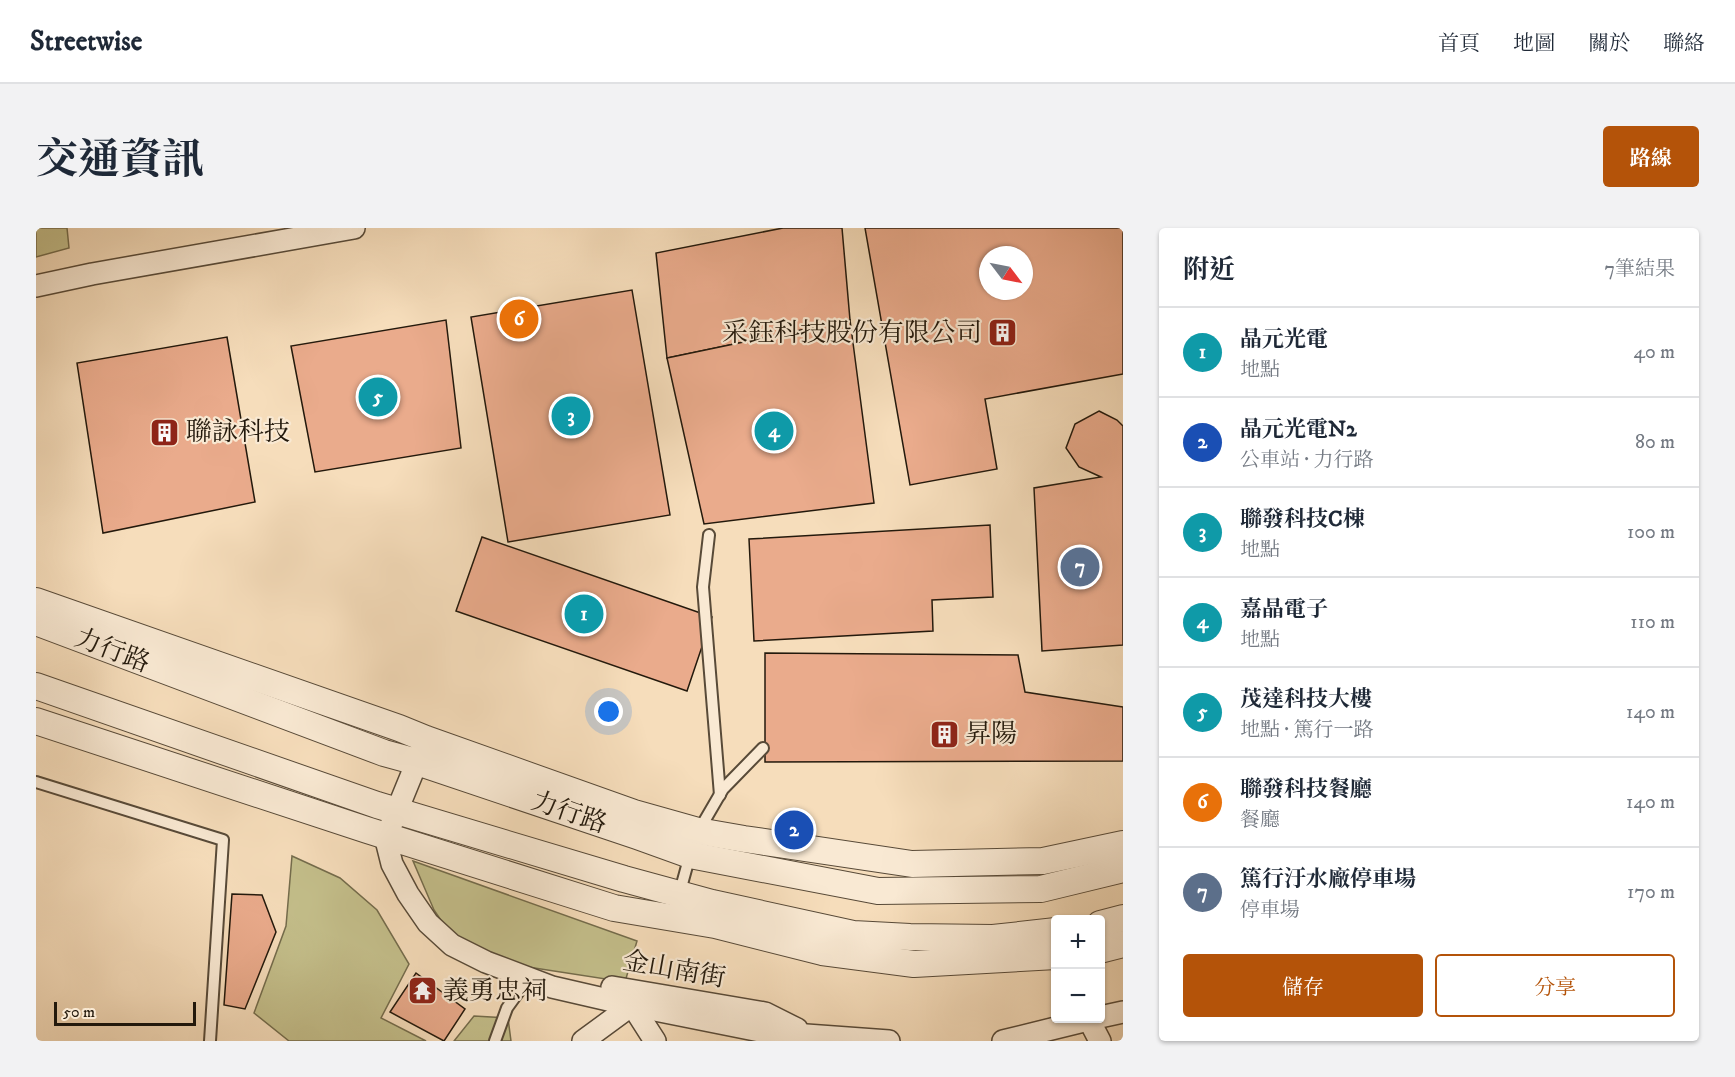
<!DOCTYPE html>
<html lang="zh-TW">
<head>
<meta charset="utf-8">
<style>
  :root { --surface:#fff; --page:#f2f2f3; --text:#1f2937; --muted:#747a83; --line:#e0e1e3; --accent:#b45309 }
  body { margin:0; font-family:"IM FELL DW Pica","Noto Serif TC",serif; background:var(--page); color:var(--text) }
  .controls { position:absolute; right:18px; bottom:18px; display:grid; overflow:hidden; border-radius:6px; box-shadow:0 2px 4px #0004 }
  .controls button { width:54px; height:54px; display:grid; place-items:center; padding:0; border:0; border-bottom:2px solid var(--line); background:var(--surface); color:var(--text); font:30px sans-serif }
  .compass { position:absolute; left:943px; top:18px; width:54px; height:54px; border-radius:50%; background:var(--surface); box-shadow:0 2px 4px #0004; rotate:122deg }
  .scale { position:absolute; left:18px; bottom:15px; width:142px; box-sizing:border-box; padding-left:6px; border:3px solid #23190c; border-top:0; font-size:16px; line-height:21px; white-space:nowrap; color:#23190c; -webkit-text-stroke:4px #f9e9d3; paint-order:stroke }
  .you { position:absolute; left:573px; top:484px; width:21px; height:21px; margin:-15px; border:4px solid #fff; border-radius:50%; background:#1a73e8; box-shadow:0 0 0 9px #1a73e833 }
  .badge { display:grid; place-items:center; width:39px; height:39px; border-radius:50%; background:var(--accent); color:#fff; font-size:20px; font-weight:700 }
  .pin { position:absolute; translate:-50% -50%; border:3px solid #fff; box-shadow:0 2px 6px #0006 }
  .list { margin:0; padding:0; list-style:none }
  h2 { display:flex; justify-content:space-between; align-items:center; height:78px; margin:0; padding:0 24px; font-size:26px }
  h2 small { font-size:20px; font-weight:400; color:var(--muted) }
  .list li { display:grid; grid-template-columns:39px 1fr auto; gap:18px; align-items:center; box-sizing:border-box; height:90px; padding:0 24px; border-top:2px solid var(--line) }
  .list b { display:block; font-size:22px; white-space:nowrap }
  .list p { margin:0; font-size:20px; white-space:nowrap; color:var(--muted) }
  .list em { font-size:20px; font-style:normal; color:var(--muted) }
  .actions { display:flex; gap:12px; padding:18px 24px }
  .actions a { flex:1; padding:14px 0; border:2px solid var(--accent); border-radius:6px; text-align:center; font-size:21px; color:var(--accent) }
  .actions .main { background:var(--accent); color:#fff }
  .map { position:relative; flex:none; width:1087px; height:813px; overflow:hidden; border-radius:6px }
  header { display:flex; align-items:center; gap:36px; box-sizing:border-box; height:84px; padding:0 30px; background:var(--surface); border-bottom:2px solid var(--line) }
  header strong { font-size:28px }
  nav { display:flex; gap:33px; margin-inline-start:auto; font-size:21px }
  .intro { display:flex; align-items:center; justify-content:space-between; box-sizing:border-box; height:144px; padding:0 36px }
  h1 { margin:0; font-size:42px }
  .button { padding:15px 27px; border-radius:6px; background:var(--accent); color:#fff; font-size:21px; font-weight:700 }
  main { display:flex; gap:36px; padding:0 36px }
  aside { flex:1; background:var(--surface); border-radius:6px; box-shadow:0 2px 4px #0004 }
  .map>svg:first-child { display:block }
</style>
</head>
<body>
<header>
<strong>Streetwise</strong>
<nav><a>首頁</a><a>地圖</a><a>關於</a><a>聯絡</a></nav>
</header>
<div class="intro"><h1>交通資訊</h1><a class="button">路線</a></div>
<main>
<div class="map">
<svg width="1087" height="813" viewBox="0 0 1087 813">
  <rect width="100%" height="100%" fill="#f6ddbb"/>
  <filter id="stains"><feTurbulence type="fractalNoise" baseFrequency=".00333" numOctaves="4"/><feColorMatrix values="0 0 0 0 .2 0 0 0 0 .09 0 0 0 0 .02 0 0 0 .5 -.17"/></filter>
  <radialGradient id="worn" r=".72"><stop offset=".6" stop-color="#630" stop-opacity="0"/><stop offset="1" stop-color="#630" stop-opacity=".3"/></radialGradient>
  <!-- green -->
  <g fill="#c4bf8b" stroke="#746c4c" stroke-width="1.5">
    <path d="M0,0H31L33,20L0,29Z"/>
    <path d="M256,628L304,650L341,682L373,736L345,790L390,813H253L218,785L250,698Z"/>
    <path d="M377,633L601,713L589,754L479,737L417,710L398,682Z"/>
    <path d="M438,788L472,790L475,813H418Z"/>
  </g>
  <!-- building -->
  <g fill="#eaab8c" stroke="#23190c" stroke-width="1.5" fill-rule="evenodd">
    <path d="M747,0H806L814,92L631,130L620,25Z"/>
    <path d="M829,0H1087V146L949,171L961,241L874,257ZM952,27H988V63H952Z"/>
    <path d="M596,62L634,287L472,314L435,89Z"/>
    <path d="M410,92L425,220L279,244L255,118Z"/>
    <path d="M814,92L838,275L668,296L631,130Z"/>
    <path d="M191,109L219,274L67,305L41,135Z"/>
    <path d="M1063,183L1081,192L1087,198V417L1006,423L998,260L1065,249L1043,239L1030,220L1039,196Z"/>
    <path d="M954,297L957,369L896,372L897,403L718,413L713,311Z"/>
    <path d="M446,309L676,389L651,463L420,383Z"/>
    <path d="M729,425L982,427L989,464L1087,479V533L729,534Z"/>
    <path d="M196,666L226,667L240,704L209,781L188,777Z"/>
    <path d="M380,745L429,781L408,813L354,784Z"/>
  </g>
  <g fill="none" stroke-linecap="round" stroke-linejoin="round">
    <defs>
      <g id="service">
        <path d="M673,307L667,359L684,567"/>
        <path d="M0,554L187,612L174,813"/>
        <path d="M662,604L687,561L727,520"/>
        <path d="M643,667L654,627"/>
        <path d="M459,813L471,780L492,751"/>
      </g>
      <g id="minor">
        <path d="M0,58L56,46L318,0"/>
        <path d="M387,519L351,607V616L356,636L372,666L392,695L416,717L450,734L516,759L594,777L729,804L853,813"/>
        <path d="M576,759L729,785L761,801"/>
        <path d="M596,777L619,813"/>
        <path d="M1064,789L1087,784"/>
        <path d="M1053,792L1064,813"/>
        <path d="M547,813L596,777"/>
        <path d="M967,813L1060,790"/>
      </g>
      <g id="tertiary">
        <path d="M0,373L363,500L390,511L598,585L662,603L708,611L876,636L1007,633L1087,616"/>
        <path d="M0,394L348,525L381,534L601,608L654,627L842,663L1005,661L1087,641"/>
        <path d="M0,458L341,577L588,651L676,675L817,706L874,709L957,710L1020,703"/>
        <path d="M0,493L331,602L578,680L679,697L786,724L878,736L1020,728"/>
        <path d="M1064,696L1087,690"/>
        <path d="M1064,722L1087,716"/>
      </g>
    </defs>
    <!-- service casing -->
    <use href="#service" stroke="#584a38" stroke-width="14"/>
    <!-- minor casing -->
    <use href="#minor" stroke="#584a38" stroke-width="24"/>
    <!-- tertiary casing -->
    <use href="#tertiary" stroke="#584a38" stroke-width="28"/>
    <!-- service -->
    <use href="#service" stroke="#f9e9d3" stroke-width="10"/>
    <!-- minor -->
    <use href="#minor" stroke="#f9e9d3" stroke-width="21"/>
    <!-- tertiary -->
    <use href="#tertiary" stroke="#f9e9d3" stroke-width="26"/>
  </g>
  <!-- icons -->
  <defs>
    <symbol id="building-square" viewBox="-11 -11 22 22"><rect x="-9" y="-9" width="18" height="18" rx="4" fill="#8f2418" stroke="#f9e9d3"/><path d="M-4-6H4V6H1V3H-1V6H-4ZM-2.5-4.3h1.7v1.8h-1.7ZM.8-4.3h1.7v1.8H.8ZM-2.5-1h1.7V.8h-1.7ZM.8-1h1.7V.8H.8Z" fill="#fff"/></symbol>
    <symbol id="temple-square" viewBox="-11 -11 22 22"><rect x="-9" y="-9" width="18" height="18" rx="4" fill="#8f2418" stroke="#f9e9d3"/><path d="M0-6L5-2H3V0L6.5 2.5H4V6H1.5V3h-3V6H-4V2.5H-6.5L-3 0V-2H-5Z" fill="#fff"/></symbol>
  </defs>
  <g fill-rule="evenodd">
    <use href="#building-square" x="950" y="88" width="33" height="33"/>
    <use href="#building-square" x="112" y="188" width="33" height="33"/>
    <use href="#building-square" x="892" y="490" width="33" height="33"/>
    <use href="#temple-square" x="370" y="746" width="33" height="33"/>
  </g>
  <g text-anchor="middle" dominant-baseline="central" stroke-width="4.5" stroke-linejoin="round" paint-order="stroke">
    <!-- poi labels -->
    <g font-size="26" fill="#23190c" stroke="#f9e9d3" text-anchor="start">
      <text x="946" y="105" text-anchor="end">采鈺科技股份有限公司</text>
      <text x="150" y="204">聯詠科技</text>
      <text x="929" y="506">昇陽</text>
      <text x="407" y="763">義勇忠祠</text>
    </g>
    <!-- street labels -->
    <g font-size="26" fill="#23190c" stroke="#f9e9d3">
      <text transform="translate(76 423) rotate(21)">力行路</text>
      <text transform="translate(533 585) rotate(19)">力行路</text>
      <text transform="translate(638 742) rotate(10)">金山南街</text>
    </g>
  </g>
  <rect width="100%" height="100%" filter="url(#stains)"/>
  <rect width="100%" height="100%" fill="url(#worn)"/>
</svg>
<div class="controls">
<button>+</button>
<button>−</button>
</div>
<svg class="compass" viewBox="-18 -18 36 36"><path d="M0-13l5 13h-10z" fill="#e53935"/><path d="M0 13l5-13h-10z" fill="#747a83"/></svg>
<div class="scale">50 m</div>
<div class="you"></div>
<div class="pin badge" style="left:548px;top:386px;background:#0f9aa8">1</div>
<div class="pin badge" style="left:758px;top:602px;background:#1a4fb4">2</div>
<div class="pin badge" style="left:535px;top:188px;background:#0f9aa8">3</div>
<div class="pin badge" style="left:738px;top:203px;background:#0f9aa8">4</div>
<div class="pin badge" style="left:342px;top:169px;background:#0f9aa8">5</div>
<div class="pin badge" style="left:483px;top:91px;background:#e8710a">6</div>
<div class="pin badge" style="left:1044px;top:339px;background:#5c6f8a">7</div>
</div>
<aside>
<h2>附近<small>7筆結果</small></h2>
<ul class="list">
<li><span class="badge" style="background:#0f9aa8">1</span><div><b>晶元光電</b><p>地點</p></div><em>40 m</em></li>
<li><span class="badge" style="background:#1a4fb4">2</span><div><b>晶元光電N2</b><p>公車站 · 力行路</p></div><em>80 m</em></li>
<li><span class="badge" style="background:#0f9aa8">3</span><div><b>聯發科技C棟</b><p>地點</p></div><em>100 m</em></li>
<li><span class="badge" style="background:#0f9aa8">4</span><div><b>嘉晶電子</b><p>地點</p></div><em>110 m</em></li>
<li><span class="badge" style="background:#0f9aa8">5</span><div><b>茂達科技大樓</b><p>地點 · 篤行一路</p></div><em>140 m</em></li>
<li><span class="badge" style="background:#e8710a">6</span><div><b>聯發科技餐廳</b><p>餐廳</p></div><em>140 m</em></li>
<li><span class="badge" style="background:#5c6f8a">7</span><div><b>篤行汙水廠停車場</b><p>停車場</p></div><em>170 m</em></li>
</ul>
<div class="actions"><a class="main">儲存</a><a>分享</a></div>
</aside>
</main>
</body>
</html>
